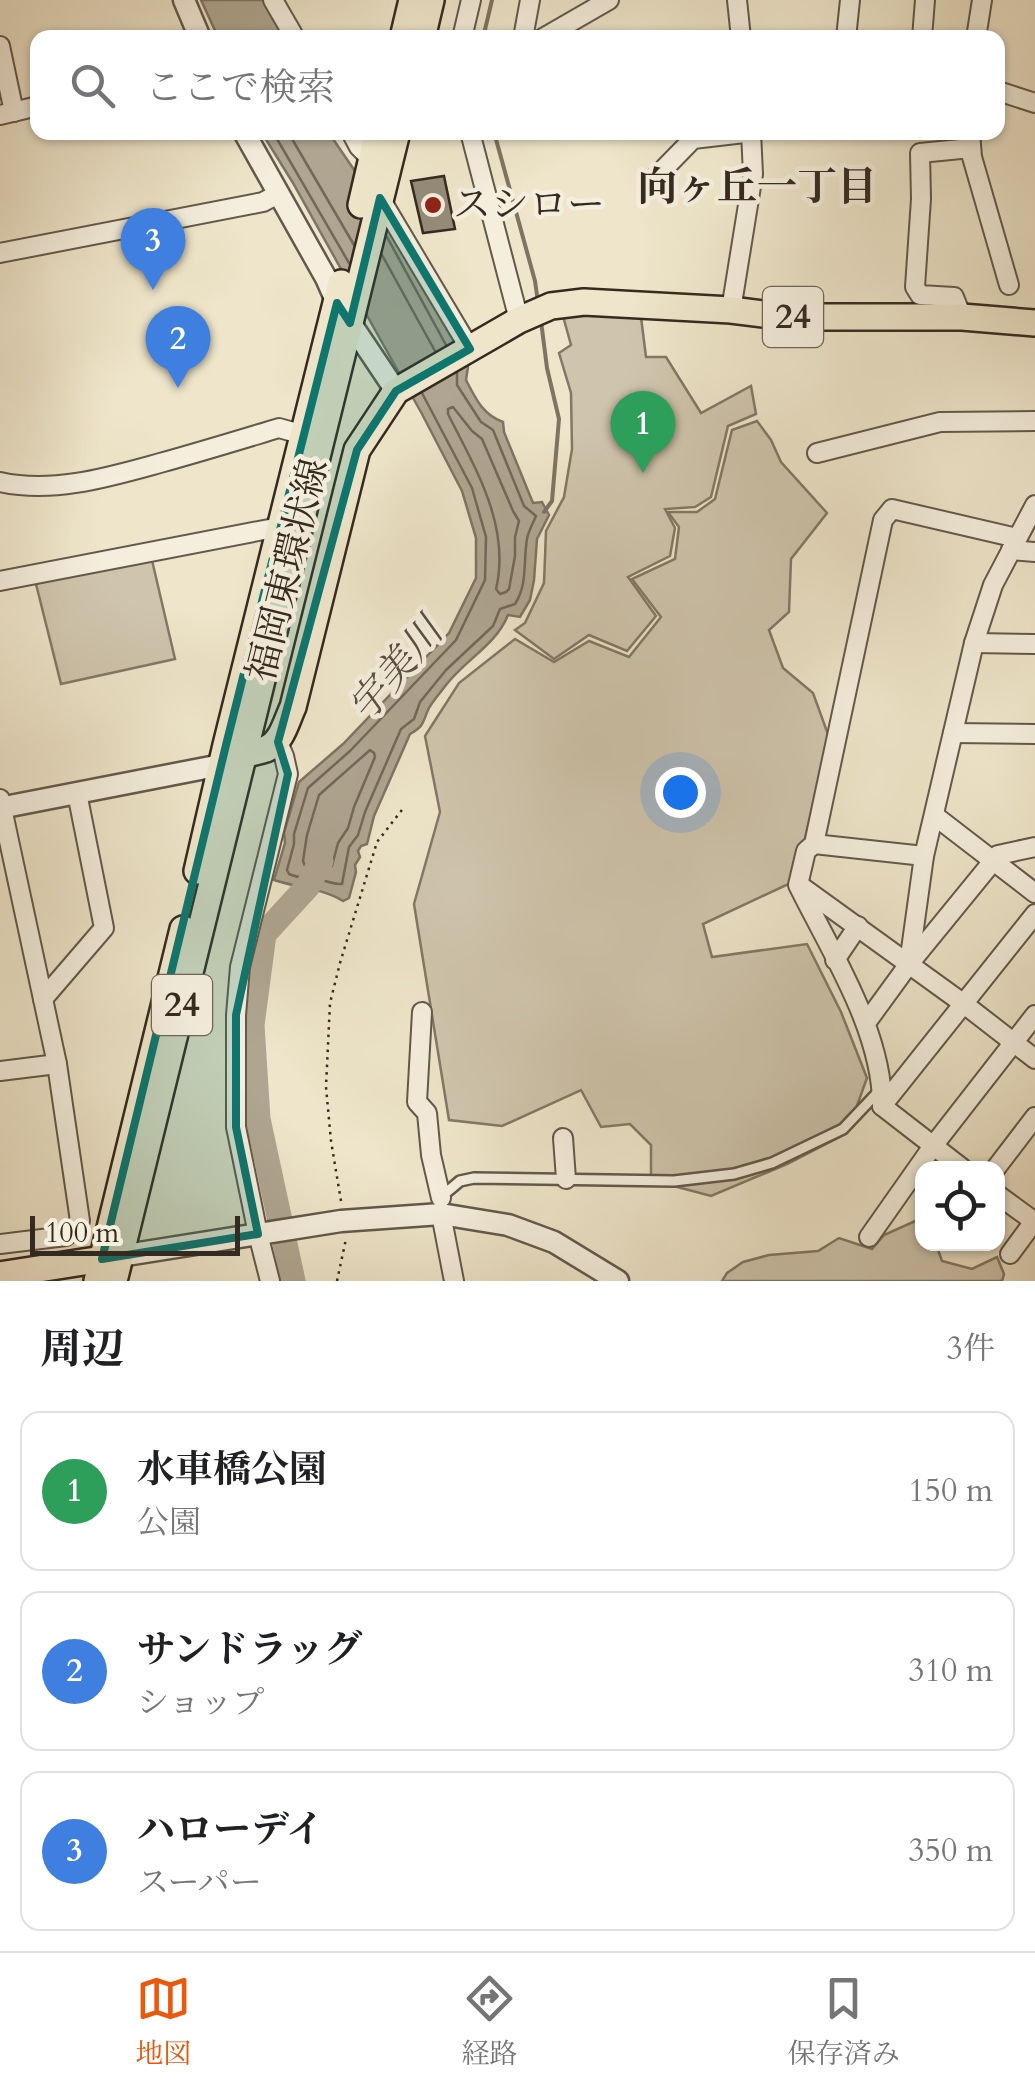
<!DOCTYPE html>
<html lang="ja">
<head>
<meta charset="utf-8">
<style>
  :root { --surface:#fff; --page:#f6f6f6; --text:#202124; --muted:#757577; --line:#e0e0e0; --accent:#ea580c }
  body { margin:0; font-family:Cardo,"Noto Serif JP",serif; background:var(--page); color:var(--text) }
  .controls { position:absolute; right:30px; bottom:30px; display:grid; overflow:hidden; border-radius:20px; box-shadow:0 2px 8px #0004 }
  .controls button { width:90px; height:90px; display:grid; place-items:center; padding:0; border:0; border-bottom:2px solid var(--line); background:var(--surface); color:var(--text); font:50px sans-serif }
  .scale { position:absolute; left:30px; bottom:25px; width:210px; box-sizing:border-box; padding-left:10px; border:5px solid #352a1f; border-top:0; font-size:28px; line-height:35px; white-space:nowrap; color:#352a1f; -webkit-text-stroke:8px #f4eedd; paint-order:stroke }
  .you { position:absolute; left:680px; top:792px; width:35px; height:35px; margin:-25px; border:8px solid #fff; border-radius:50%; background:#1a73e8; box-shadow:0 0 0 15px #1a73e833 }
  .badge { display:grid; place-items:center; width:65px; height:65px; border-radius:50%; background:var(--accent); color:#fff; font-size:32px; font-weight:700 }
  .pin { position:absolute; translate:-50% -82px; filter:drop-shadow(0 2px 5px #0008) }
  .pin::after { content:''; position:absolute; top:52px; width:35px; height:30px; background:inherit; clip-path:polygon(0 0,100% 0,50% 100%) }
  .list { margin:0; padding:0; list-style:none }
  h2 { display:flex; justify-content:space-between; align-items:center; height:130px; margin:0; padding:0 40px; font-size:42px }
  h2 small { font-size:32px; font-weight:400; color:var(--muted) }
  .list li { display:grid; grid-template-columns:65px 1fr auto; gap:30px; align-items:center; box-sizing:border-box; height:160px; margin:0 20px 20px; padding:0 20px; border:2px solid var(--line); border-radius:20px }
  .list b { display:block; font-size:38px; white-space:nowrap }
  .list p { margin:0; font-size:32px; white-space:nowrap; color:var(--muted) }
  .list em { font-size:32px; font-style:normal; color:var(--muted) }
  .icon { flex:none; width:55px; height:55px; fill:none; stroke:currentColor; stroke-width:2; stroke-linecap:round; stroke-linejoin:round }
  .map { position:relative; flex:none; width:1035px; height:1281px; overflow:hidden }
  .search { position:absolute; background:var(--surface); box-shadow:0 2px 8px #0004; left:30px; right:30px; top:30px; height:110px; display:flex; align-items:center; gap:25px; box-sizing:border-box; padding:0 35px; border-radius:20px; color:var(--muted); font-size:38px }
  .sheet { height:670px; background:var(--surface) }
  nav { display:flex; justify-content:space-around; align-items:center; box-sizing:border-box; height:140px; border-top:2px solid var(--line); background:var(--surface); font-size:28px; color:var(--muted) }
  nav a { display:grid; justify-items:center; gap:5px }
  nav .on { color:var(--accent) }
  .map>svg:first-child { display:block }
</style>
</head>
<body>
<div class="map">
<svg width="1035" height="1281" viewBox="0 0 1035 1281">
  <rect width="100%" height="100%" fill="#eee5ca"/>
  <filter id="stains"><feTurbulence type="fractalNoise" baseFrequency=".002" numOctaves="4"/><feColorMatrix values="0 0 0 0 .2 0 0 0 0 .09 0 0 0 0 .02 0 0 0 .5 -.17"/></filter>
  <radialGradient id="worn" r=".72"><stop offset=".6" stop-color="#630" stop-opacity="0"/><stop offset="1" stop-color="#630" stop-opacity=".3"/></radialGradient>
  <!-- green -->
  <g fill="#cfc5ad" stroke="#827866" stroke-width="2.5">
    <path d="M640,309L646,357H666L701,413L751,386L756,414L728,426L711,497L695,507L665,509L675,528L670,556L628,577L656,616L627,651L589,635L554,659L515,630L525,623L544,583L546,531L564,497L572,449L571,393L559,353L571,345L563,316Z"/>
    <path d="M757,421L771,440L781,462L827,513L791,559L789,612L769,630L783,668L813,693L829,737L795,881L703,924L712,957L807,944L841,1012L867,1078L847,1133L787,1164L711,1196L651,1180V1145L630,1124L601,1127L581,1090L502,1126L449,1120L414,904L440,812L425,736L459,683L515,639L554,662L589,641L629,657L661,617L632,579L675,559L679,527L668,512H697L715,499L732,430Z"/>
    <path d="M151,556L175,659L61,684L35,580Z"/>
    <path d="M922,1218V1244H936L942,1261L972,1269L997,1257L1004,1274L1002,1281H722L727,1273L743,1262L769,1255L818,1251L839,1238L872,1249L884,1235Z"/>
  </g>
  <!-- water -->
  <g fill="#afa590" stroke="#7e7463" stroke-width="2.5">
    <path d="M201,0H265L286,37H218Z"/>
    <path d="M262,133H329L393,227L456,342L468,367L466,380C476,399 482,414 503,422L504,432L533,503L542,502L549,515L537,539L534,580L530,600L520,617L508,615C496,645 466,659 446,685C441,692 431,703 428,710C422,724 424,726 410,734L374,816L367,844L361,846L358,851L360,857L355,865L356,872L349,898L343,901C322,888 298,888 274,880L285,843L284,833L299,782L343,744L449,633L476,578V538L462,491L422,414L293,183Z"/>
  </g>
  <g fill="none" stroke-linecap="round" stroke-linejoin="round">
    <!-- shore -->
    <g stroke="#726858" stroke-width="2.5">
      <path d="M273,132L349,263"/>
      <path d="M288,132L354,245"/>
      <path d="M387,237L446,345"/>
      <path d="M382,255L435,351"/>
      <path d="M422,393L472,488L486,537L485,580L456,640L350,751L308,788L294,834V844L287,870L289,874C300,879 309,878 320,880C329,881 334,885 342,884L349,847L358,835L365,812L401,729L414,719L420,702L446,670L493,626L500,609L515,604C528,584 523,562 527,539C528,532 533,523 536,516L524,506L493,430L481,422L457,385V373"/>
      <path d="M453,407L472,431L482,439L513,511L519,521L515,537V556L509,589L506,592L500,594L496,589C511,526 475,468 448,414V409Z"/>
      <path d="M370,750L374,753L375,757L354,807L348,828L338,843L332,866L327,869L305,866L303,861L307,835L319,795Z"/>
    </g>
    <!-- stream -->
    <g stroke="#7e7463" stroke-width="4">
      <path d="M483,38L492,0"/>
      <path d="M494,132L535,281L538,302"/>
      <path d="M541,321L547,368L559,419L552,501L544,512"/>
    </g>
    <!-- river -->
    <path stroke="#afa590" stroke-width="25" d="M293,1281L258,1119L252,1025L264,934L308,886L321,861"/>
  </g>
  <!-- building -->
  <path fill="#958b78" stroke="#352a1f" stroke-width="2.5" d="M444,176L455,229L423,233L411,181Z"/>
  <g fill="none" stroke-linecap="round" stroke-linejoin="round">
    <defs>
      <path id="service" d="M442,1196L460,1181L474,1178L674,1181L734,1174L772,1163L843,1129L879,1091"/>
      <g id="minor">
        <path d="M273,0L295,38"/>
        <path d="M737,0L741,38"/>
        <path d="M462,38L471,0"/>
        <path d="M523,38L530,0"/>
        <path d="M543,38L609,0"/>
        <path d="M846,38L850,0"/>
        <path d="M922,38L925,0"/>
        <path d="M976,38L982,0"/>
        <path d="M0,46L14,112"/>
        <path d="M998,91L1035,103"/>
        <path d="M0,115L38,106"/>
        <path d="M351,132L359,147L371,159"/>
        <path d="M470,132L519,320"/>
        <path d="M970,132L972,157L1009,285"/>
        <path d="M649,184L693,139L753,132"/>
        <path d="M380,198L470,349"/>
        <path d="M0,253L263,202L278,194"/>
        <path d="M731,310L753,174L751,132"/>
        <path d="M962,317L954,297L920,295L915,287L921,199L920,153L971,148"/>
        <path d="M817,453L940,422L1035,421"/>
        <path d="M0,482C53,494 109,477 160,463C200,452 239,440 279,428L304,435"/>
        <path d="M1011,550L1035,552"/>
        <path d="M0,581L269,529L279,531"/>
        <path d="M974,643L1035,644"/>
        <path d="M953,733L1035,734"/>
        <path d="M0,799L57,1064L80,1221L66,1236L0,1244"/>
        <path d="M935,816L1035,893"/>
        <path d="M814,844L924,856"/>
        <path d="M802,887L964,1004L1035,1059"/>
        <path d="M835,960L858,926"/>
        <path d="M909,964L924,856L974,643L993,585L1035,505"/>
        <path d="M43,999L104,928L77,793"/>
        <path d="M422,1012L417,1102L427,1113L431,1155L441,1198"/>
        <path d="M866,1023L909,964L998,855L1035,847"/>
        <path d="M0,1071L57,1064"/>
        <path d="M882,1106L1035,914"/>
        <path d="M563,1138L566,1179"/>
        <path d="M962,1168L882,1106C883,1032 830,950 798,885L806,851L814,844L883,520L892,509L1017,538"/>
        <path d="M996,1168L1035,1117"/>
        <path d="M998,1195L1035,1222"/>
        <path d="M441,1214L454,1281"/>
        <path d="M869,1237L933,1146L1035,1015"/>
        <path d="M1010,1254L1035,1220"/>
        <path d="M270,1281L258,1234L236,1127V1015L240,967L288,774L284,756L278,742"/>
      </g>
      <g id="tertiary">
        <path d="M184,0L200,38"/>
        <path d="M244,132L326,278L337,303L396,391"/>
        <path d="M0,808L221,765"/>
        <path d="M120,1256L341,1221L441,1214L508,1225L554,1242L618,1281"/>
      </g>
      <g id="primary">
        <path d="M403,38L412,0"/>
        <path d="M422,38L431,0"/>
        <path d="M361,205L378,132"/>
        <path d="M233,759C243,753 255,753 266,749C282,742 286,722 293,707L357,450L396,391L519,320L551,306L584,302L731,310L786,317H962L1035,323"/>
        <path d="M197,871L226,745L341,283"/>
        <path d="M0,1275L115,1257"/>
        <path d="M97,1281L183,929"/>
        <path d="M114,1281L397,132"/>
      </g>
    </defs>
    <!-- service casing -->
    <use href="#service" stroke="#63594a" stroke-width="14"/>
    <!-- minor casing -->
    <use href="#minor" stroke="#63594a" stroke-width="22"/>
    <!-- tertiary casing -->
    <use href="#tertiary" stroke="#63594a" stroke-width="25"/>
    <!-- primary casing -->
    <use href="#primary" stroke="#352a1f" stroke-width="30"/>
    <!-- path -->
    <g stroke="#352a1f" stroke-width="2.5" stroke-dasharray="2.5 5" stroke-linecap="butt">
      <path d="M341,1201L331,1141L326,1087L330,1003L340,963L377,842L405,806"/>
      <path d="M337,1281L346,1239"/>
    </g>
    <!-- service -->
    <use href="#service" stroke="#f4eedd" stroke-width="9"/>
    <!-- minor -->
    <use href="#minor" stroke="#f4eedd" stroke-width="18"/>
    <!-- tertiary -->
    <use href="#tertiary" stroke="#f4eedd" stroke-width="20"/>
    <!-- primary -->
    <use href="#primary" stroke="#eee5ca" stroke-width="25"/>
  </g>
  <!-- marked area -->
  <path fill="#0f766e" fill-opacity="0.2" stroke="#0f766e" stroke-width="8" stroke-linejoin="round" d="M380,198L470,349L396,391L357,450L278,742L288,774L236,1015V1127L258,1234L102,1259L226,745L337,303L350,323Z"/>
  <!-- markers -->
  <circle fill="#8f2418" stroke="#f4eedd" stroke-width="4" cx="433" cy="205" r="10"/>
  <g text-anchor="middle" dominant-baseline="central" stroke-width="9" stroke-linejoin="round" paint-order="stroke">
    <!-- shield labels -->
    <g fill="#f4eedd" stroke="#6e6558" stroke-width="2.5">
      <rect x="763" y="287" width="60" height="60" rx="8"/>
      <rect x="152" y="975" width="60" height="60" rx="8"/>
    </g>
    <g font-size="35" font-weight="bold" fill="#352a1f">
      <text x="793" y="317">24</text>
      <text x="182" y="1005">24</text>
    </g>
    <!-- poi labels -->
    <g font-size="38" fill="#352a1f" stroke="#f4eedd" text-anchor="start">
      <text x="453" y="205">スシロー</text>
    </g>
    <!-- street labels -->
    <g font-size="38" fill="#352a1f" stroke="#f4eedd">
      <text transform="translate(288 570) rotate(-76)">福岡東環状線</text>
    </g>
    <!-- neighbourhood labels -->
    <g font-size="40" font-weight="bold" fill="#352a1f" stroke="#f4eedd">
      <text x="757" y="187">向ヶ丘一丁目</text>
    </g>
    <!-- water labels -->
    <g font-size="40" font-style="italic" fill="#5a4f41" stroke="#f4eedd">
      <text transform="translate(396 670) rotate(-50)">宇美川</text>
    </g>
  </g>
  <rect width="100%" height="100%" filter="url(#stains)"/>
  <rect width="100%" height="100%" fill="url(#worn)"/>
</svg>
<div class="controls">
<button><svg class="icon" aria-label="locate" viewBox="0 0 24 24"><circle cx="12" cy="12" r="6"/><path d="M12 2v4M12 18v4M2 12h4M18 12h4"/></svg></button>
</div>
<div class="scale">100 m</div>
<div class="you"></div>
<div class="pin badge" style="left:643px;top:473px;background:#2e9e5b">1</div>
<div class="pin badge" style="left:178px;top:388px;background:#3f7fe0">2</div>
<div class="pin badge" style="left:153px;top:290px;background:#3f7fe0">3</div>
<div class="search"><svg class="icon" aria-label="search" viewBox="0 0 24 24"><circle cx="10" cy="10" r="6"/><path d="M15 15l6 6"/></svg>ここで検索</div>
</div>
<section class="sheet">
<h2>周辺<small>3件</small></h2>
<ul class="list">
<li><span class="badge" style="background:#2e9e5b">1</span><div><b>水車橋公園</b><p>公園</p></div><em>150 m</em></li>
<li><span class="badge" style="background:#3f7fe0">2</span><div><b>サンドラッグ</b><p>ショップ</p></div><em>310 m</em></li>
<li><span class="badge" style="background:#3f7fe0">3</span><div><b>ハローデイ</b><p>スーパー</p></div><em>350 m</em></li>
</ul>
</section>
<nav>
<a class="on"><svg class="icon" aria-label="map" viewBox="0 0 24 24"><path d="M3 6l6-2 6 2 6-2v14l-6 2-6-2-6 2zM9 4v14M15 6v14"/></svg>地図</a>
<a><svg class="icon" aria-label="directions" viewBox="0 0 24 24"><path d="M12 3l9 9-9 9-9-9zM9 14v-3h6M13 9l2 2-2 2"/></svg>経路</a>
<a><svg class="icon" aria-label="saved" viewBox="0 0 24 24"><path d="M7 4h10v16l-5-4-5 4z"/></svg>保存済み</a>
</nav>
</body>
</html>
